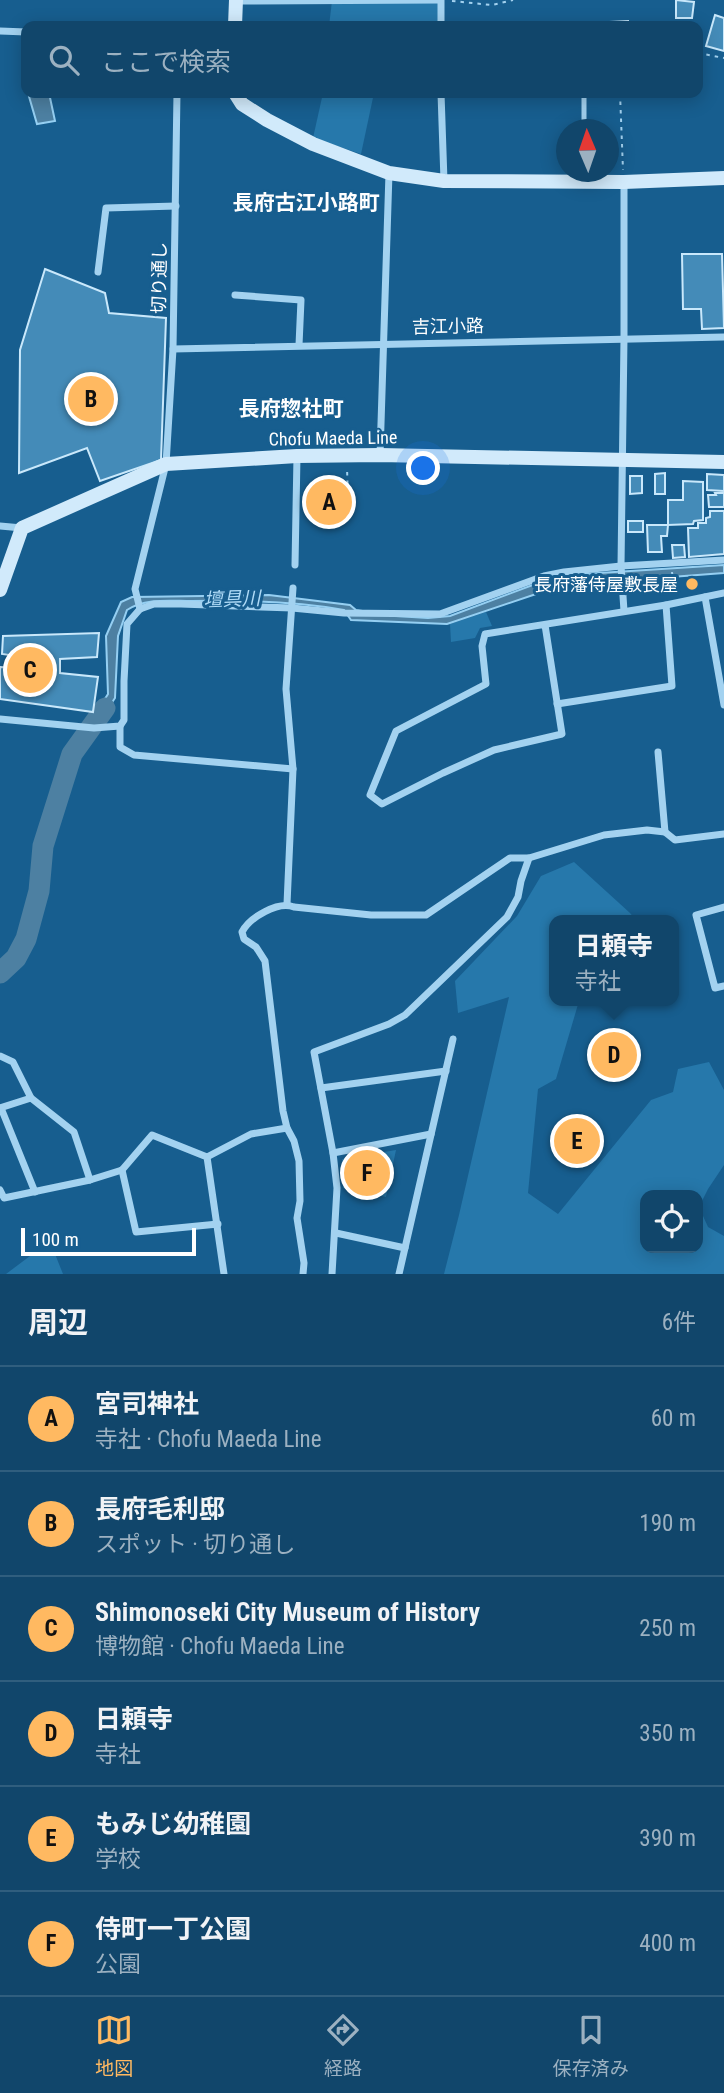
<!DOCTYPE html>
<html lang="ja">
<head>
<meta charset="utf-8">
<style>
  :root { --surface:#11466b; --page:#1a4d71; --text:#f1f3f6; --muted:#9cb1c1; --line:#305e7e; --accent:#ffb961 }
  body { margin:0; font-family:"Roboto Condensed","Noto Sans JP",sans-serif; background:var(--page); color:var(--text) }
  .controls { position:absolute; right:21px; bottom:21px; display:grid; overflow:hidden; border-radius:14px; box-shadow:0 4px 18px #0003 }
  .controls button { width:63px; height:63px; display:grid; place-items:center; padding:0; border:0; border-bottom:2px solid var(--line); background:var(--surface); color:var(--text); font:35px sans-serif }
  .compass { position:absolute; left:556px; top:119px; width:63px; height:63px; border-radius:50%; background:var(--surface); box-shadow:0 4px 18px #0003; rotate:358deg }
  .scale { position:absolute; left:21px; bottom:18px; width:175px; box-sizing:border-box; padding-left:7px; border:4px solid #fff; border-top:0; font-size:19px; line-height:24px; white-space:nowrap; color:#fff; -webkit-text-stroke:5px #175e8f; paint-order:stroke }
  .you { position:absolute; left:424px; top:469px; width:24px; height:24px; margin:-18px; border:5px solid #fff; border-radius:50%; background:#1a73e8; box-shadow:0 0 0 10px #1a73e833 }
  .badge { display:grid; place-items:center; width:46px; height:46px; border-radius:50%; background:var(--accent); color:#111; font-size:23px; font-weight:700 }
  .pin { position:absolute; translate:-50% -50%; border:4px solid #fff; box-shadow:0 2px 7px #0006 }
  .popup { position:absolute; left:549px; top:915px; width:130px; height:91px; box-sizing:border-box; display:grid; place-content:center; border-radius:14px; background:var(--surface); filter:drop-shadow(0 2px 5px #0005); font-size:23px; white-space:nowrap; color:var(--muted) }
  .popup b { font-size:26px; color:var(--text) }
  .popup::after { content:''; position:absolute; left:50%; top:100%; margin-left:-14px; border:14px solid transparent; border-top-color:var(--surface) }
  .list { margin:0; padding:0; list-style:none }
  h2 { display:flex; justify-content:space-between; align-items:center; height:91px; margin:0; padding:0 28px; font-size:30px }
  h2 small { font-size:23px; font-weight:400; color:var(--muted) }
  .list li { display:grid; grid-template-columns:46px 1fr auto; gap:21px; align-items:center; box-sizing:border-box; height:105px; padding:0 28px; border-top:2px solid var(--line) }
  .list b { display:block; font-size:26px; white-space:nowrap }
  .list p { margin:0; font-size:23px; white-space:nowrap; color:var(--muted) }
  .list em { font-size:23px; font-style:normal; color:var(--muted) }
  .icon { flex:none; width:38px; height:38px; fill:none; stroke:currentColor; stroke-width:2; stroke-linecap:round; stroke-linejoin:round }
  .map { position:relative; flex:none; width:724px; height:1274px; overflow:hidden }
  .search { position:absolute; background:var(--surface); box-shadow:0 4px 18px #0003; left:21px; right:21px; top:21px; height:77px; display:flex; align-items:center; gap:18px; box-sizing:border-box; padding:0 24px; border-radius:14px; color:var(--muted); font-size:26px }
  .sheet { height:721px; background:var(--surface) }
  nav { display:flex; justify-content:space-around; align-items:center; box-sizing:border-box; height:98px; border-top:2px solid var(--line); background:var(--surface); font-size:19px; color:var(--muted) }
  nav a { display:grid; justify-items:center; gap:4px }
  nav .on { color:var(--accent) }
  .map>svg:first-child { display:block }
</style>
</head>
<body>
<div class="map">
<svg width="724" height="1274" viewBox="0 0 724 1274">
  <rect width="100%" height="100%" fill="#175e8f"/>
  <!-- green -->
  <g fill="#2678ab" fill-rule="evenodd">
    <path d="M441,0V26H329L332,1Z"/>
    <path d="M323,93H374L361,154L313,138Z"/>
    <path d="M486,612L492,626L480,628L475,638L451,642L450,624Z"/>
    <path d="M574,862L630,913L636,920H554V1001H579L556,1079L538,1089L528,1193L558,1214L651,1100L673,1092L678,1069L709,1062L724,1090V1165L708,1189L699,1207L708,1227L724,1236V1274H444L459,1215L509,997L458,1013L455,981L517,916L541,876ZM645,1195H698V1248H645Z"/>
    <path d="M396,1150L386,1197L343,1188L342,1159Z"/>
    <path d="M55,1254L63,1274H6L30,1256Z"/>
  </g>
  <!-- water -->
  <g fill="#4d80a2" stroke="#95cff2" stroke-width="2">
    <path d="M28,93H49L55,121L37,124Z"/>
    <path d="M724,565V573L578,584L539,593L447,624L351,620L344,610C293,601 242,600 191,601C169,601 145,598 127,610L118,636L115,698L97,725L89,724L108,694L106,636L121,602L132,597L269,595L350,605L356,610L396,616L428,618L450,616L546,580L568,575Z"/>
  </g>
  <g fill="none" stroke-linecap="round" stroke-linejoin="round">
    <!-- river -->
    <path stroke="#4d80a2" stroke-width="21" d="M0,973L16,958L26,939L39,891L43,846L72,754L105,708"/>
  </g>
  <!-- building -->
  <g fill="#448bb8" stroke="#c9e8fb" stroke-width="2">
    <path d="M676,0L694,2L692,18H676Z"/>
    <path d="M715,15L724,18V51L706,46Z"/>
    <path d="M628,21V25L638,24V26H598L610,25V22Z"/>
    <path d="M682,254H722L724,328L702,329L701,309H683Z"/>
    <path d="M45,269L105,293L109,313L166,318L161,460L100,481L87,448L19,473L20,350Z"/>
    <path d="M665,473V494H655V474Z"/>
    <path d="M707,474L724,475V491L707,490Z"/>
    <path d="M630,476H642V493L630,494Z"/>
    <path d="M683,481L703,482V520L694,521L693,524L668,525V500H683Z"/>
    <path d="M715,493H724V507H709L708,495H716Z"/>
    <path d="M710,511H724V554L689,557L688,528H698V523H706V518L710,517Z"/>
    <rect x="628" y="521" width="15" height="11"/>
    <path d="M647,525H668L667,536H661L662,552H648Z"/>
    <path d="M672,545H684L685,557L673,558Z"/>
    <path d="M99,633L97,657L60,659V673L98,677L93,712L0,699V667L16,668L17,656L2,654L3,636Z"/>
  </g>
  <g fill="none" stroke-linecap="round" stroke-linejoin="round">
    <!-- path -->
    <g stroke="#a3d2f0" stroke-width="2" stroke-dasharray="3.5 5" stroke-linecap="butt">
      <path d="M452,1L492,5L513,0"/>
      <path d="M683,26V21"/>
      <path d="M698,53L724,58"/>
      <path d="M620,93L623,170"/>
      <path d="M307,517L343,515L348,501L347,467"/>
      <path d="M672,572L674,588L679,592"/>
    </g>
    <!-- lane -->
    <path stroke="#a3d2f0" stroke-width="5" d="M584,130V93"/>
    <!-- street -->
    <g stroke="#a3d2f0" stroke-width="7">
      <path d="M236,1L439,0"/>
      <path d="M441,26V0"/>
      <path d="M0,31L26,32"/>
      <path d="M441,93L444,181"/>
      <path d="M624,182V338L621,566L624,611"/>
      <path d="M98,272L106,208L176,206"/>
      <path d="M235,295L301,300L299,345"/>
      <path d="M173,349L724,337"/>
      <path d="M380,455L389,173"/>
      <path d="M0,526L22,528"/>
      <path d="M295,565L297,456"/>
      <path d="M705,597L724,705"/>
      <path d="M140,609L135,589L166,464L173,349L177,93"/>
      <path d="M545,625L562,734L494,750L443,773L382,804L370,795L396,731L486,684L482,646L485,634L666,605L724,593"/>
      <path d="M557,704L672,686L666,605"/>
      <path d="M0,719L94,728L120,726L124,720V681L127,624L140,609L154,604H181L292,608L344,613L440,614L544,576L564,572L621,566L724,560"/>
      <path d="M120,726V747L134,755L293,769"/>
      <path d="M658,752L665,832"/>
      <path d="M287,904L293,769L286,689L293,588"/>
      <path d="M724,907L696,915L715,988L724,986"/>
      <path d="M0,1056L13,1062L31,1098L74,1132L90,1180"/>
      <path d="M321,1088L446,1071"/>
      <path d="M0,1108L31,1098"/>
      <path d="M1,1108L35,1192"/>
      <path d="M333,1153L431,1134"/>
      <path d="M207,1157L251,1134L287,1128"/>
      <path d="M122,1170L136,1232L218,1224"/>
      <path d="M0,1190L4,1198L90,1180L122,1170L152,1135L207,1157L224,1274"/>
      <path d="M336,1233L405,1248"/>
      <path d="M303,1274L304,1263L297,1218L300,1201L299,1161L294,1141L287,1128L283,1111L265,961L256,947L244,939L242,932C250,917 278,901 294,907L371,915H426L510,858H529L604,835L647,830L665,832L675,840L724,834"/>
      <path d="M332,1274L337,1188L333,1153L314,1052L389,1024L405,1015L507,917L518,897L521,881L529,858"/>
      <path d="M399,1274L453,1039"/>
    </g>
    <!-- secondary -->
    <g stroke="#d1eafb" stroke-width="14">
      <path d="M235,26L236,0"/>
      <path d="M235,93L242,104L267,120L313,144L389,173L444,181L624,182L724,178"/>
      <path d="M0,590L22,528L166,464L297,456L380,455L724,462"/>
    </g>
  </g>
  <!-- markers -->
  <circle fill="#ffb961" stroke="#175e8f" stroke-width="2.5" cx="692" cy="584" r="7"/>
  <g text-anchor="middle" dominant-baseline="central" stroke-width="6" stroke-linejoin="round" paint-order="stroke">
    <!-- street labels -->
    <g font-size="18" fill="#fff" stroke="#175e8f">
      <text transform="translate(159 278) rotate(-89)">切り通し</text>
      <text transform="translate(448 326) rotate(-1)">吉江小路</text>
      <text transform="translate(333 438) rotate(-1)">Chofu Maeda Line</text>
    </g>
    <!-- poi labels -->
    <g font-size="18" fill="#fff" stroke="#175e8f" text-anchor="end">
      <text x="678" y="584">長府藩侍屋敷長屋</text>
    </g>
    <!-- water labels -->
    <g font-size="19" font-style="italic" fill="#afdbf7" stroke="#175e8f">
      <text transform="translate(232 599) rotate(-2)">壇具川</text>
    </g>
    <!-- quarter labels -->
    <g font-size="21" font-weight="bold" fill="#fff" stroke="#175e8f">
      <text x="306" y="203">長府古江小路町</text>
      <text x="291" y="409">長府惣社町</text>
    </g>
  </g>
</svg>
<div class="controls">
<button><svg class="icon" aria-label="locate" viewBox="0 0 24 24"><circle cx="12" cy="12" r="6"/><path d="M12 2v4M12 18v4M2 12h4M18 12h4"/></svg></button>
</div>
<svg class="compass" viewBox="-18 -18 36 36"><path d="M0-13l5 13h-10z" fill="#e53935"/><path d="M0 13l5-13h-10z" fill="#9cb1c1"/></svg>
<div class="scale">100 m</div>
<div class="you"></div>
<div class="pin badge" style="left:329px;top:502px">A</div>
<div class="pin badge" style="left:91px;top:399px">B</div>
<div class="pin badge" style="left:30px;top:670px">C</div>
<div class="pin badge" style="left:614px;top:1055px">D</div>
<div class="popup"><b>日頼寺</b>寺社</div>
<div class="pin badge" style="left:577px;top:1141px">E</div>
<div class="pin badge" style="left:367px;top:1173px">F</div>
<div class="search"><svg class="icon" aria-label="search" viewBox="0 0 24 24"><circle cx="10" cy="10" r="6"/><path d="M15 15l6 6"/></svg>ここで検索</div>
</div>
<section class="sheet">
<h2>周辺<small>6件</small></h2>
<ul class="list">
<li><span class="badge">A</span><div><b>宮司神社</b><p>寺社 · Chofu Maeda Line</p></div><em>60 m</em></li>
<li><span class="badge">B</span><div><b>長府毛利邸</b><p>スポット · 切り通し</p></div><em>190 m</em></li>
<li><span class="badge">C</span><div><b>Shimonoseki City Museum of History</b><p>博物館 · Chofu Maeda Line</p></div><em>250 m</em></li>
<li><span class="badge">D</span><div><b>日頼寺</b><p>寺社</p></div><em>350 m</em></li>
<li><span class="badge">E</span><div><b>もみじ幼稚園</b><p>学校</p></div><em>390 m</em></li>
<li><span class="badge">F</span><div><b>侍町一丁公園</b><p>公園</p></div><em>400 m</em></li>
</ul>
</section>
<nav>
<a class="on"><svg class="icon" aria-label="map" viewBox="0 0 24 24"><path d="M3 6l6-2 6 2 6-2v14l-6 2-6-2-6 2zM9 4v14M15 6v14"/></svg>地図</a>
<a><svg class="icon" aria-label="directions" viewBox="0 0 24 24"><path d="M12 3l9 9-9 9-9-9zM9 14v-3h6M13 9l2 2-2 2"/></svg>経路</a>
<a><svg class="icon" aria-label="saved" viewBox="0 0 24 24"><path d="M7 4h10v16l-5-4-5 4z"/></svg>保存済み</a>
</nav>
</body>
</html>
